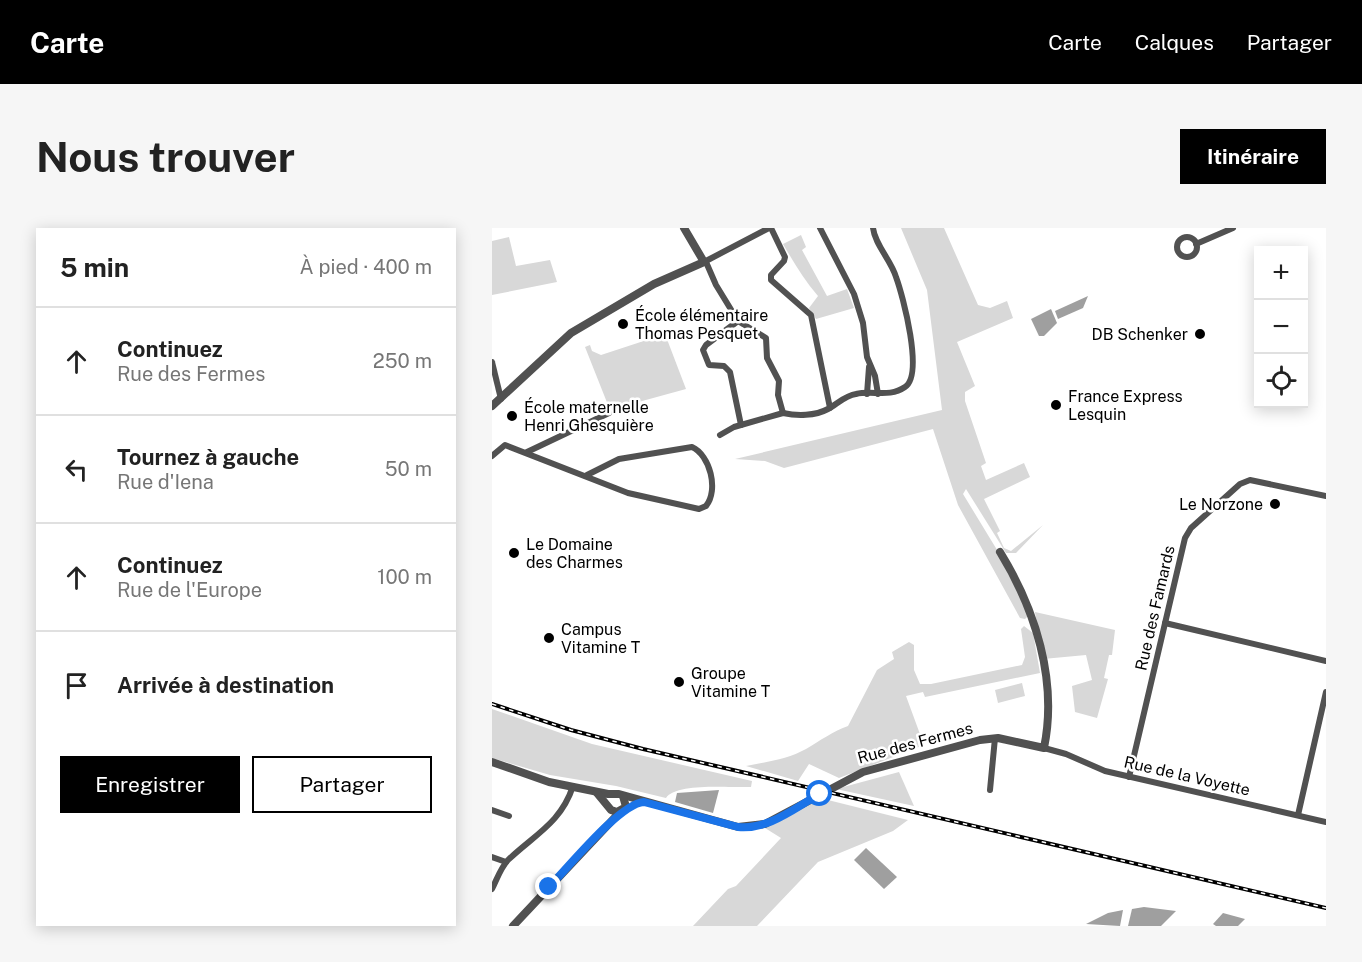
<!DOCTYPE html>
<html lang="fr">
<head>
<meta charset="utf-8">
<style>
  :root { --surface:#fff; --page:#f6f6f6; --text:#222; --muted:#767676; --line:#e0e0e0; --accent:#000 }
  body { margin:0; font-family:"Public Sans",sans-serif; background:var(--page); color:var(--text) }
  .controls { position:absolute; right:18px; top:18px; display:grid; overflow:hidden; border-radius:0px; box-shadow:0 3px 15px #0003 }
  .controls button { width:54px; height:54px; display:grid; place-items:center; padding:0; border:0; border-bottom:2px solid var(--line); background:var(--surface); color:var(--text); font:30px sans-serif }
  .stop { position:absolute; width:18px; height:18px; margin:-14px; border:4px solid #1a73e8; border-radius:50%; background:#fff }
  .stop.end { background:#1a73e8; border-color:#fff; box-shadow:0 2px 6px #0008 }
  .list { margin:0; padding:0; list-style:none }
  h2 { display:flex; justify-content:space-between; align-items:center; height:78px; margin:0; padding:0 24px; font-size:26px }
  h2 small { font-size:20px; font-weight:400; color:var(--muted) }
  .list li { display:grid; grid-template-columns:39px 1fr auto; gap:18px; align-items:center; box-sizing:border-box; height:108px; padding:0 24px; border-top:2px solid var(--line) }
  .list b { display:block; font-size:22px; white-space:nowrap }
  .list p { margin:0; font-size:20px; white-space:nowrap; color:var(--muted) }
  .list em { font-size:20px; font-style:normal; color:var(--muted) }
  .actions { display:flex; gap:12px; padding:18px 24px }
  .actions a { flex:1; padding:14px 0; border:2px solid var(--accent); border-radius:0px; text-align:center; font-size:21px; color:var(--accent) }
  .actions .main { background:var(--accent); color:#fff }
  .icon { flex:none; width:33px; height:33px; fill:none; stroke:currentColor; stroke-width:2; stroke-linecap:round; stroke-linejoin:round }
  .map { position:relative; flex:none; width:834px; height:698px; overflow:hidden; border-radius:0px }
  header { display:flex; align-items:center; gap:36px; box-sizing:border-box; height:84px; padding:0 30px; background:var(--accent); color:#fff }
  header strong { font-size:28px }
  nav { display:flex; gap:33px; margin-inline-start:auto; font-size:21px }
  .intro { display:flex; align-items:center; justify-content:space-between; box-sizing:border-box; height:144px; padding:0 36px }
  h1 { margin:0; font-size:42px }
  .button { padding:15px 27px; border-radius:0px; background:var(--accent); color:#fff; font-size:21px; font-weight:700 }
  main { display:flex; gap:36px; padding:0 36px }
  aside { flex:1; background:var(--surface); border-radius:0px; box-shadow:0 3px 15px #0003 }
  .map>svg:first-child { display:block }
</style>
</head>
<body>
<header>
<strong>Carte</strong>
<nav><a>Carte</a><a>Calques</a><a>Partager</a></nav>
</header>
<div class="intro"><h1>Nous trouver</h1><a class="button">Itinéraire</a></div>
<main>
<aside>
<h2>5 min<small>À pied · 400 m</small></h2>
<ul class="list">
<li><svg class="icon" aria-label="ahead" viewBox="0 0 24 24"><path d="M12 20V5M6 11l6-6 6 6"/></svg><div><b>Continuez</b><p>Rue des Fermes</p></div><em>250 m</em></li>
<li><svg class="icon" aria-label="left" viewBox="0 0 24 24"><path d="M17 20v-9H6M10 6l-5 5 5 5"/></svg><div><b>Tournez à gauche</b><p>Rue d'Iena</p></div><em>50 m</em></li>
<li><svg class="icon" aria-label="ahead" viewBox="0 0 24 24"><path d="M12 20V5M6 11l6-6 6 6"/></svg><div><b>Continuez</b><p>Rue de l'Europe</p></div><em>100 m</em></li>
<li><svg class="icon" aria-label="arrive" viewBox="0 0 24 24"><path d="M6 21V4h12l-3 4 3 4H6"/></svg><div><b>Arrivée à destination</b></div></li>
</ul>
<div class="actions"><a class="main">Enregistrer</a><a>Partager</a></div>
</aside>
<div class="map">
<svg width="834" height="698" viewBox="0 0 834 698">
  <rect width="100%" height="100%" fill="#fff"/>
  <!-- green -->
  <g fill="#d8d8d8">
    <path d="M409,0H452L486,77L498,80L515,73L521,90L465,114L483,158L473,164V173L494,235L489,238L494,252L532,235L538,249L492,271L508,303L505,305L512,320L519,323L551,297L524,325H514L474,261L471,266L513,335L536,388L533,391L528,390L466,277L441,201L292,240L273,233L243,231L450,182L435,62Z"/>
    <path d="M309,7L314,19L310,22L335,68L355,61L362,80L324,91L317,80L326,68C312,52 301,33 291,16Z"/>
    <path d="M17,9L24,38L58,32L65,54L0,67V13Z"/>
    <path d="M173,106L194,161L121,181L116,177L93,119L98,117L100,123L109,127Z"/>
    <path d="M543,384L623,402L620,427H617L612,450L616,451L605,490L583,484L580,458L600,452L594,427L551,431Z"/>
    <path d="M532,398L541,405L548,445L433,469L431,464L414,468L432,517L347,550L317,536L306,553L254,538C275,534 296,531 314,521C329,512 340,504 356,498L385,442L402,431L400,424L417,414L422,417V442L428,456H439L530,437L533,429L529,401Z"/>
    <path d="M530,455L533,468L506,475L503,462Z"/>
    <path d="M0,481L100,516L260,553L259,559C241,560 184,554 174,570L124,558L58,547L0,530Z"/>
    <path d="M407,544L422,578L344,561Z"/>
    <path d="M328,570L416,592L401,603L326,634L265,698H201L236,661L244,658L289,610L273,600Z"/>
  </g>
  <!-- water -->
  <g fill="#9f9f9f">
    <path d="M596,68L591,80L566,91L563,83Z"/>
    <path d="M559,81L565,95L552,108H547L539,91Z"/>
    <path d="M227,562L221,585L183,574L185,565Z"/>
    <path d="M374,620L405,649L392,661L362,632Z"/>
    <path d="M652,679L684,683L669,698H636L640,681Z"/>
    <path d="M631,682L628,698L594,696L616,685Z"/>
    <path d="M731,685L753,691L746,698H724L721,696Z"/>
  </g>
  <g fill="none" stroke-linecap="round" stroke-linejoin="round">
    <!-- minor -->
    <g stroke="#515151" stroke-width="6">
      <path d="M279,0L293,29L292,33L279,47V52L319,87L338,180"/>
      <path d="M328,0L362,66L371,95L375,129L383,148L386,166"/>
      <circle cx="695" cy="19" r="10"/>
      <path d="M704,16L741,0"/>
      <path d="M212,34L277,0"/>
      <path d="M214,34L224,57L246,93L274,110L275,130L287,153L286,167L291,185"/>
      <path d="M246,93L214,117L211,122L217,137L232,138L238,144L249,197"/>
      <path d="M0,134L9,171"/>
      <path d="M375,166L377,139"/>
      <path d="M291,185C305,188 323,188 336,181C345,176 354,167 364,166C381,162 397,170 413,159C432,147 411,68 404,49C399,32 383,17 381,0"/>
      <path d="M228,207L242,199L291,185"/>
      <path d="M35,224L117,185"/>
      <path d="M0,228L13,217L136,265L207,281L214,278C227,262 218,227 200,219L127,231L95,247"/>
      <path d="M673,395L834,433"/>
      <path d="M552,520L574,526L613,543L834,594"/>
      <path d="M637,549L693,310L699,300L748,256L758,252L834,268"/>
      <path d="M498,562L503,510"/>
      <path d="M0,582L17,588"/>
      <path d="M806,587L834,464"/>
      <path d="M0,629L14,634"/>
      <path d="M0,661C5,651 9,639 16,632C42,607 69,595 81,558"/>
    </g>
    <!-- tertiary -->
    <g stroke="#515151" stroke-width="8">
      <path d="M0,178L79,105L162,56L212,34L192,0"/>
      <path d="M0,534L57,554L116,566H127L246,599L273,596L371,544L488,512L506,510L552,520C566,452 543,381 508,324"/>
      <path d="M105,565L119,582L125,584L134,579L131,568"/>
      <path d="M21,698L129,583"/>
    </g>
    <defs>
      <path id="rail" d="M0,476L79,502L151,521L834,680"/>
    </defs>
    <!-- rail casing -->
    <use href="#rail" stroke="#000" stroke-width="4"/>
    <!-- rail -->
    <use href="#rail" stroke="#fff" stroke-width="1.5" stroke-dasharray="4.5" stroke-linecap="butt"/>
  </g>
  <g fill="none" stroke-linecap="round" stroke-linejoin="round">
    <!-- route -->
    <path stroke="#1a73e8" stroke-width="8" d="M57,659C76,640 128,575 152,574L246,599C277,602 302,580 328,566"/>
  </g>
  <!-- markers -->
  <g fill="#000" stroke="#fff" stroke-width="2">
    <circle cx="131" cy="96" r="6"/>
    <circle cx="708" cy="106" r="6"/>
    <circle cx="564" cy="177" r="6"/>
    <circle cx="20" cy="188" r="6"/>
    <circle cx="783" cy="276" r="6"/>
    <circle cx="22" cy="325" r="6"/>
    <circle cx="57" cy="410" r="6"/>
    <circle cx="187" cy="454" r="6"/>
  </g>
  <g text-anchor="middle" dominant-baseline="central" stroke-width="5" stroke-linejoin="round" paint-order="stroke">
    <!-- poi labels -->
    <g font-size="16" fill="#000" stroke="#fff" text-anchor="start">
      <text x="143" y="87">École élémentaire<tspan x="143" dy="18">Thomas Pesquet</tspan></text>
      <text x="696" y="106" text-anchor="end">DB Schenker</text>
      <text x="576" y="168">France Express<tspan x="576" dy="18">Lesquin</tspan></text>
      <text x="32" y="179">École maternelle<tspan x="32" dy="18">Henri Ghesquière</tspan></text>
      <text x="771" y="276" text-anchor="end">Le Norzone</text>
      <text x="34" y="316">Le Domaine<tspan x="34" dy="18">des Charmes</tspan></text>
      <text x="69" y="401">Campus<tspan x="69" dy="18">Vitamine T</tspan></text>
      <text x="199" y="445">Groupe<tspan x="199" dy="18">Vitamine T</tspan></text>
    </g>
    <!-- street labels -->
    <g font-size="16" fill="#000" stroke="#fff">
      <text transform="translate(663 380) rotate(-77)">Rue des Famards</text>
      <text transform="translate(423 515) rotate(-15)">Rue des Fermes</text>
      <text transform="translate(695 548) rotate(13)">Rue de la Voyette</text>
    </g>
  </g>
</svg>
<div class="controls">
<button>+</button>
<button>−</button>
<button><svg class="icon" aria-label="locate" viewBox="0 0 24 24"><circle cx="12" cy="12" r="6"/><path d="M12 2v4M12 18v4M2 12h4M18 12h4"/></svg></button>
</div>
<div class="stop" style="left:328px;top:566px"></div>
<div class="stop end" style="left:57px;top:659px"></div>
</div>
</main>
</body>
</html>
